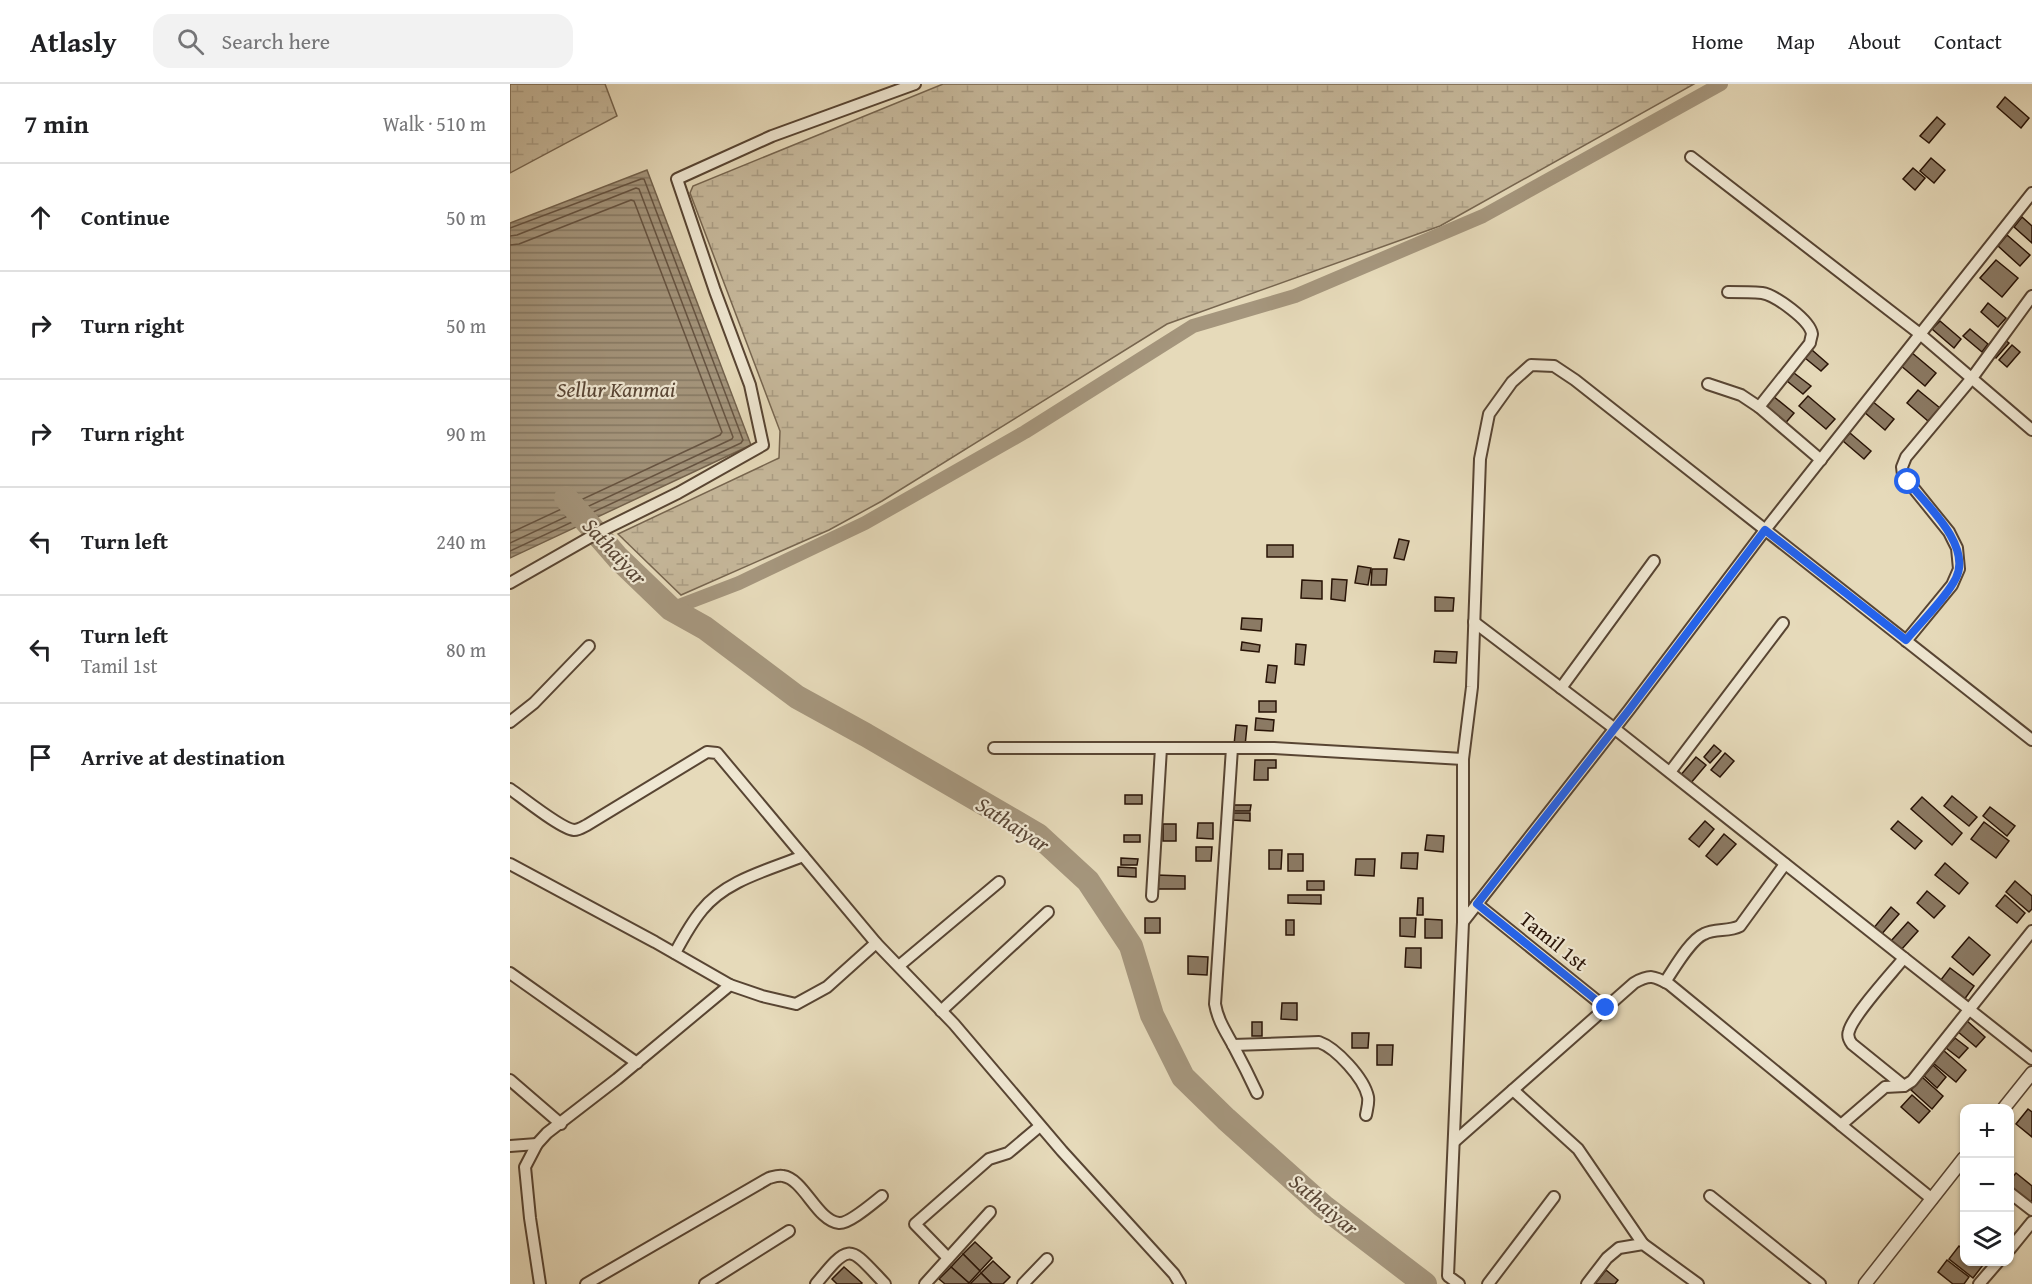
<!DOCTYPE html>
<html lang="en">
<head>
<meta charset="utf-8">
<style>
  :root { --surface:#fff; --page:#f2f2f2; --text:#202124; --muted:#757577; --line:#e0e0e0 }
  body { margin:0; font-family:"Gentium Book Plus",serif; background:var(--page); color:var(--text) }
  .controls { position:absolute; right:18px; bottom:18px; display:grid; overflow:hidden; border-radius:12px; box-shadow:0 2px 4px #0004 }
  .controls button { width:54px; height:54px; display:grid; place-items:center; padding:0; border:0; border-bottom:2px solid var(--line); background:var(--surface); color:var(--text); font:30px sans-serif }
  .stop { position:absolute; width:18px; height:18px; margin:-14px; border:4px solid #2563eb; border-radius:50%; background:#fff }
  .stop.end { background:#2563eb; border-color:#fff; box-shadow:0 2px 6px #0008 }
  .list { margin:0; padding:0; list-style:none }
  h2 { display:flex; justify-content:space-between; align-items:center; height:78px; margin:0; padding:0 24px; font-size:26px }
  h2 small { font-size:20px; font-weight:400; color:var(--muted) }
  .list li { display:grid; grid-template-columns:39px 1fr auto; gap:18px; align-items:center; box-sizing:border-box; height:108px; padding:0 24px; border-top:2px solid var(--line) }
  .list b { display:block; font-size:22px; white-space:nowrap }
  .list p { margin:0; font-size:20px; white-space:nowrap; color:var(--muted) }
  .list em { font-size:20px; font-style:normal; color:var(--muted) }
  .icon { flex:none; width:33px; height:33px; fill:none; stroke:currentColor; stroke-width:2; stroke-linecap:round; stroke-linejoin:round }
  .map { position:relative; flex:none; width:1522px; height:1200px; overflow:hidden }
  header { display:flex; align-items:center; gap:36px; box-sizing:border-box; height:84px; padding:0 30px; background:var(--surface); border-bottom:2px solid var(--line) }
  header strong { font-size:28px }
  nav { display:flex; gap:33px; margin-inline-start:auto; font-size:21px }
  .search { width:420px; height:54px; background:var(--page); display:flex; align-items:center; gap:15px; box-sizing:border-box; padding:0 21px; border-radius:18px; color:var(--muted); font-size:22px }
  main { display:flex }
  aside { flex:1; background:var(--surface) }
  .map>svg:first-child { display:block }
</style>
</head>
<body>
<header>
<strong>Atlasly</strong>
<div class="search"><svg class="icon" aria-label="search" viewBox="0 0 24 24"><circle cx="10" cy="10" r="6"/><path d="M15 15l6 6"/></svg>Search here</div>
<nav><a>Home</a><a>Map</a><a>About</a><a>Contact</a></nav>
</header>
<main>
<aside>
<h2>7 min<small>Walk · 510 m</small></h2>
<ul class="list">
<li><svg class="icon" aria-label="ahead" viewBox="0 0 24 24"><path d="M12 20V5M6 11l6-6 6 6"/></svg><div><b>Continue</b></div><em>50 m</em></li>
<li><svg class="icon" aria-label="right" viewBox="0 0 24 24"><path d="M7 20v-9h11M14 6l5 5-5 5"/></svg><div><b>Turn right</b></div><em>50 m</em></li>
<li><svg class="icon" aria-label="right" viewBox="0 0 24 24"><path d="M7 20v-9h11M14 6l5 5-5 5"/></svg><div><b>Turn right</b></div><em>90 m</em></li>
<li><svg class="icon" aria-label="left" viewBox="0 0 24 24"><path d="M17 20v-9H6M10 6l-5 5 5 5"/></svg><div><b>Turn left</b></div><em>240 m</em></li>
<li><svg class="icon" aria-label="left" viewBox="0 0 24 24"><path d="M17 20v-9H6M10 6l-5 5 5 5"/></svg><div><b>Turn left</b><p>Tamil 1st</p></div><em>80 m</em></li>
<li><svg class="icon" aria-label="arrive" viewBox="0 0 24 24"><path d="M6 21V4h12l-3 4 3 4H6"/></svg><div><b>Arrive at destination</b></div></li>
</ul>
</aside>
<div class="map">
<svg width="1522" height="1200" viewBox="0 0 1522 1200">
  <defs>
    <pattern id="wetland-marsh" width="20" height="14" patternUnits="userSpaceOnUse" patternTransform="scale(1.5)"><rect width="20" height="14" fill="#c6b89b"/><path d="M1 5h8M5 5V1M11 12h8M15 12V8" fill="none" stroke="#aa9d84"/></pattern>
    <pattern id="water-rules" width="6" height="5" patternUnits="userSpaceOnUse" patternTransform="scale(1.5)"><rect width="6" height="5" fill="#a5967d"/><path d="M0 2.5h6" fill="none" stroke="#867964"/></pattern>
  </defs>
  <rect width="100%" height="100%" fill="#e6daba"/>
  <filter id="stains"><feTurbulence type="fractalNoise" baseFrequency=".00333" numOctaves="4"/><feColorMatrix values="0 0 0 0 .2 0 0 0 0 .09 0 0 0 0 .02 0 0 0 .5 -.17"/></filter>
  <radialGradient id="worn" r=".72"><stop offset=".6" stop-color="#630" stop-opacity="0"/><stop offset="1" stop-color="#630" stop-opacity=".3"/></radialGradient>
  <!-- wetland -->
  <g fill="url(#wetland-marsh)" stroke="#776650" stroke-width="1.5">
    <path d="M0,0H95L107,32L0,89Z"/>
    <path d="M433,0H1184L930,142L657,240L372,417L319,446L171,511L108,450L269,374L270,347L180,109L183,102Z"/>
  </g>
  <!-- water -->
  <path fill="url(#water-rules)" stroke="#73624d" stroke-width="1.5" d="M137,86L241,361L0,474V139Z"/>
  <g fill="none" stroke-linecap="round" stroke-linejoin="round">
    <!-- shore -->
    <g stroke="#665442" stroke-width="1.5">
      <path d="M0,144L131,95H134L233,356L231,359L0,467"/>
      <path d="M0,152L7,151L126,104L129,105L223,353L222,355L0,459"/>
      <path d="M0,161L9,160L121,116L124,117L212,348L210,351L0,449"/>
    </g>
    <!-- canal -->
    <path stroke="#a5967d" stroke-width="14" d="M161,525L229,499L355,439L515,348L683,242L785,212L973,132L1211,0"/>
    <!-- river -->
    <path stroke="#a5967d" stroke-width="24" d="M56,414L108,474L161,525L195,544L287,613L356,651L528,751L578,797L621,862L642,931L673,993L716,1035L813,1122L915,1200"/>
  </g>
  <!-- building -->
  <g fill="#8b7a64" stroke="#281306" stroke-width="1.5">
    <path d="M1495,13L1519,34L1511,44L1487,23Z"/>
    <path d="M1427,33L1435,40L1419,59L1410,52Z"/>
    <path d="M1421,74L1435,86L1424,99L1410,87Z"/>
    <path d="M1403,84L1415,94L1405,106L1393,95Z"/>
    <path d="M1512,133L1522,142V159L1504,143Z"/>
    <path d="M1497,151L1520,171L1510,182L1488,162Z"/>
    <path d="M1486,176L1508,194L1492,213L1470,194Z"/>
    <path d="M1478,219L1496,234L1488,243L1471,228Z"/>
    <path d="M1430,237L1451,255L1444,264L1422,245Z"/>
    <path d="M1460,245L1478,260L1472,268L1453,252Z"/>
    <path d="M1490,252L1499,259L1486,274L1478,267Z"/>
    <path d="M1502,261L1510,268L1497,283L1489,276Z"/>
    <path d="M1302,266L1318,280L1311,287L1295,274Z"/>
    <path d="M1401,268L1426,289L1415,302L1390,281Z"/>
    <path d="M1284,289L1301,302L1293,310L1277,297Z"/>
    <path d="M1408,306L1430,324L1418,337L1397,319Z"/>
    <path d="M1263,312L1284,329L1273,342L1252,324Z"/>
    <path d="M1298,312L1325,335L1316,345L1289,322Z"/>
    <path d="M1362,317L1384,335L1375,346L1353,327Z"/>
    <path d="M1340,349L1361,367L1354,375L1333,357Z"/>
    <path d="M889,455L899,457L894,476L884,474Z"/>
    <rect x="757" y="461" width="26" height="12"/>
    <path d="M848,482L861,484L858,501L845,499Z"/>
    <path d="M862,485H877L876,501H861Z"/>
    <path d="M822,495L837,496L835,517L821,515Z"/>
    <path d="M792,496L812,497V515L791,514Z"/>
    <path d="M925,513L944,514L943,527H925Z"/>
    <path d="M732,534L752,535L751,547L731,545Z"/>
    <path d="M732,558L750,561L749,568L731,566Z"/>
    <path d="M786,560L796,561L794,581L785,580Z"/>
    <path d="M925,567L947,568L946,579L924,578Z"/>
    <path d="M758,581L767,582L765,599L756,598Z"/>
    <rect x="749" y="617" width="17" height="11"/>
    <path d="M746,634L764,636L763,647L745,646Z"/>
    <path d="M726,641L737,642L735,662L724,661Z"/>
    <path d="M1204,661L1211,667L1200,679L1194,673Z"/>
    <path d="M1215,669L1224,677L1210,693L1201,686Z"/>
    <path d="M1186,673L1196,681L1180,700L1170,692Z"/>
    <path d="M745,676H766V684H758V696H744Z"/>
    <rect x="615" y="711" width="17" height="9"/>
    <path d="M1442,712L1467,733L1459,742L1434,722Z"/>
    <path d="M1412,713L1452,749L1442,761L1401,725Z"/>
    <path d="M724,721H741L740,727H724Z"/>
    <path d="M1480,723L1505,742L1497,752L1473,732Z"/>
    <path d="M723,729H740V737L723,736Z"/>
    <path d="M1195,737L1204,745L1189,763L1179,755Z"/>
    <path d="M1388,737L1412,757L1405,765L1381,745Z"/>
    <path d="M1474,738L1499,757L1486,774L1461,755Z"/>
    <path d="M688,739H703V755L687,754Z"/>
    <rect x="653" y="740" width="13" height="17"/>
    <path d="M1214,750L1226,760L1207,781L1196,772Z"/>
    <rect x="614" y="751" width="16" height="7"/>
    <path d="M917,751L934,752L933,768L915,766Z"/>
    <path d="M686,763H702L701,777H686Z"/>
    <path d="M759,766H772L771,785H759Z"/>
    <path d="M892,769H908L907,785L891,784Z"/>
    <rect x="778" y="770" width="15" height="17"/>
    <path d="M611,774L628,775L627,781H611Z"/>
    <path d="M846,775H865L864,792L845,791Z"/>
    <path d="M1435,779L1458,799L1449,810L1425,791Z"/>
    <path d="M608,783L626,784V793L608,792Z"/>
    <path d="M646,791L675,792V805H646Z"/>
    <rect x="797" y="797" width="17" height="9"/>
    <path d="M1505,797L1522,812V825L1519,828L1496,808Z"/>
    <path d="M1417,807L1435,822L1424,834L1407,819Z"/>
    <path d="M778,811H811V820L778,819Z"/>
    <path d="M1495,811L1515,829L1507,839L1486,822Z"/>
    <path d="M908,814H913V831H907Z"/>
    <path d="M1381,823L1389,830L1370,852L1362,846Z"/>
    <rect x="635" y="834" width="15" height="15"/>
    <path d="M890,834H906L905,853L890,852Z"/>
    <path d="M915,835L932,836V854H915Z"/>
    <rect x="776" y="836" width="8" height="15"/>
    <path d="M1398,838L1408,847L1391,866L1381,857Z"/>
    <path d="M1459,853L1480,871L1463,891L1442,873Z"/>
    <path d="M896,864H911V884L895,883Z"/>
    <path d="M678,872L698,873L697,891L678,890Z"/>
    <path d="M1440,884L1464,902L1454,916L1430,897Z"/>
    <path d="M772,919H787V936L771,935Z"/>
    <path d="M1456,936L1475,953L1466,963L1447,947Z"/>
    <rect x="742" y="938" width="10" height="14"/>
    <path d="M842,949H859L858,964H842Z"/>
    <path d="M1445,954L1458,964L1449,974L1436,964Z"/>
    <path d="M867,961H883L882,981H867Z"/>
    <path d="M1433,966L1456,986L1446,998L1423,979Z"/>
    <path d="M1423,981L1436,993L1427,1004L1414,992Z"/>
    <path d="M1412,993L1433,1012L1422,1025L1401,1006Z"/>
    <path d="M1402,1011L1420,1027L1409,1039L1391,1023Z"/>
    <path d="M1518,1025L1522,1028V1053L1506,1040Z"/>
    <path d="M1506,1089L1522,1102V1116L1518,1121L1500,1105V1096Z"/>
    <path d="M465,1158L482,1174L470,1187L453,1170Z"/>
    <path d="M1449,1162L1454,1166V1178H1469L1473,1181L1463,1194L1439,1175Z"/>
    <path d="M453,1170L470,1187L459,1199L441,1183Z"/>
    <path d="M1437,1176L1459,1193L1454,1200H1443L1428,1188Z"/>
    <path d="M483,1177L500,1193L493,1200H482L471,1189Z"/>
    <path d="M334,1183L352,1199L351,1200H327L322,1195Z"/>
    <path d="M441,1183L459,1199L458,1200H435L429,1195Z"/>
    <path d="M1096,1186L1108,1196L1105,1200H1085Z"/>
    <path d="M471,1189L482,1200H460Z"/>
  </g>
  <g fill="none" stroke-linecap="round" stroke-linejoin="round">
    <defs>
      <g id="minor">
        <path d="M1181,73L1410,250L1522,346"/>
        <path d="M1218,208C1229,208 1241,208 1252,209C1265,211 1300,236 1302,250C1302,250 1300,258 1300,259L1249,323"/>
        <path d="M1198,300L1231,311L1249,323L1311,376"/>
        <path d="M0,499L91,447L168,409L253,361L240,301L205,207L167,95L262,52L405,0"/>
        <path d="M964,538L1105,645L1394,874C1382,889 1343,931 1339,947C1337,952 1339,956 1342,960L1394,1002"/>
        <path d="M1396,557L1442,501L1449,485L1447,464L1439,448L1393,391L1392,383L1396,373L1462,294L1522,212"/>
        <path d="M1051,604L1144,477"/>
        <path d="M0,638L24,619L79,562"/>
        <path d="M484,664H764L953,675"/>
        <path d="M722,664L705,920C708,937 716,948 724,963C732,978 740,994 747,1009"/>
        <path d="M1160,688L1273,539"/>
        <path d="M0,705C12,713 51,745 64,746C69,746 73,743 77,741L197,668L207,669L366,859L444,940L552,1067L664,1190L670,1200"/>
        <path d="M0,780L145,858L220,901"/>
        <path d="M642,812L651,664"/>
        <path d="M967,820L1096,924"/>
        <path d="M953,838L1119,626L1255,446L1522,109"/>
        <path d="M165,869C173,854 181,839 192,826C216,796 259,786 293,772"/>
        <path d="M1394,874L1522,975"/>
        <path d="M390,881L489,798"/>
        <path d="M0,889L127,979"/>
        <path d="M1155,898C1164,885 1180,856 1194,850C1205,844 1219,848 1230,842L1275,780"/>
        <path d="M431,927L538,828"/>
        <path d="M723,961L809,958C826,964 854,994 858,1013C859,1019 857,1025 856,1031"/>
        <path d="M0,996L51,1040"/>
        <path d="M1003,1006L1068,1065L1133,1160"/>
        <path d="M945,1057L1124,899C1140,890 1144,892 1159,900L1331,1041"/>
        <path d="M0,1062L27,1060"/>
        <path d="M1500,1109L1522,1126"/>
        <path d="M1200,1112L1310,1200"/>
        <path d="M1422,1115L1331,1041L1375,1003L1394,1002L1402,997L1522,847"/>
        <path d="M1500,1165L1522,1138"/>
        <path d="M438,1174L405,1140L479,1075L498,1069L530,1042"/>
        <path d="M30,1200L20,1134L15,1083L27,1060L37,1049L107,995L220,901L252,912L286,920L317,903L366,859"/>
        <path d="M76,1200L259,1094C263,1093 268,1091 273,1092C294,1095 307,1137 329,1139C339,1140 363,1119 372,1112"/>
        <path d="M195,1200L279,1147"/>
        <path d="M306,1200C341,1157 339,1162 375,1200"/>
        <path d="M415,1200L480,1128"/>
        <path d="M513,1200L537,1175"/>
        <path d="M949,1200L938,1192L953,838V675L962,603L970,375L979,330L1002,298L1021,281L1044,282L1065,296L1522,656"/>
        <path d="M978,1200L1044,1113"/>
        <path d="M1077,1200L1097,1174L1109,1164L1133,1160L1188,1200"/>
        <path d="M1469,1200L1488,1178"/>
      </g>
      <g id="tertiary">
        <path d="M1494,1024L1522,989"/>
        <path d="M1355,1200L1454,1074"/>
      </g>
    </defs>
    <!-- minor casing -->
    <use href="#minor" stroke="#584533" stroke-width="14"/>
    <!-- tertiary casing -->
    <use href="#tertiary" stroke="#584533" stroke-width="15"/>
    <!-- minor -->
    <use href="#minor" stroke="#efe7d2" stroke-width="10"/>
    <!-- tertiary -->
    <use href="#tertiary" stroke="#efe7d2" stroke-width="12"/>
  </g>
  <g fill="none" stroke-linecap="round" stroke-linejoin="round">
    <!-- route -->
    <path stroke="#2563eb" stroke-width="8" d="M1096,924L967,820L1119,626L1255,446L1396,556C1410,539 1436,514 1446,494C1462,462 1417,421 1398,398"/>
  </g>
  <g text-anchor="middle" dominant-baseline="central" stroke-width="4.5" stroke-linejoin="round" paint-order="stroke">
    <!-- street labels -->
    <g font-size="21" fill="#281306" stroke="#efe7d2">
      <text transform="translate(1044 857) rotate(39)">Tamil 1st</text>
    </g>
    <!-- water labels -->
    <g font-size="22" font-style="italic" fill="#5a4736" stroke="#efe7d2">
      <text x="106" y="305">Sellur Kanmai</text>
      <text transform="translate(105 467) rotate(47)">Sathaiyar</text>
      <text transform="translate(503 740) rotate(33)">Sathaiyar</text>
      <text transform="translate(814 1120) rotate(40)">Sathaiyar</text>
    </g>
  </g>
  <rect width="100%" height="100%" filter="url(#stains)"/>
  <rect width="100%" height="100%" fill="url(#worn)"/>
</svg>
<div class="controls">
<button>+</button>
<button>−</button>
<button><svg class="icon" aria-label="layers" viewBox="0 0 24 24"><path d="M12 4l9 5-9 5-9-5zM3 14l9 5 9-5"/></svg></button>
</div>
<div class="stop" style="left:1398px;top:398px"></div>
<div class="stop end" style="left:1096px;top:924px"></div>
</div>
</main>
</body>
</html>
